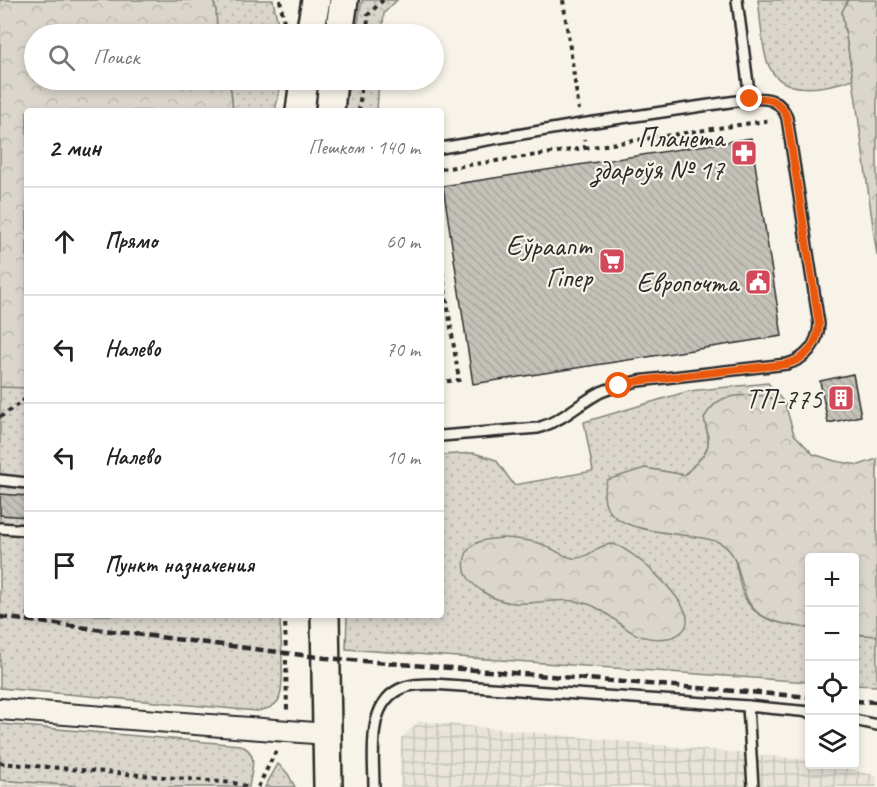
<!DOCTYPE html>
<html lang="ru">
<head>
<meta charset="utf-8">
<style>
  :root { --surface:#fff; --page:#f6f6f6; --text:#222; --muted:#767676; --line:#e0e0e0 }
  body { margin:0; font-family:Caveat,sans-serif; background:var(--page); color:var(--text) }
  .controls { position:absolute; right:18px; bottom:18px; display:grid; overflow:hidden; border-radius:6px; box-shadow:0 3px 9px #0003 }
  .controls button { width:54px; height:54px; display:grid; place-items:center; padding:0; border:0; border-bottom:2px solid var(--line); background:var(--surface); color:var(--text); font:30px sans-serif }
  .stop { position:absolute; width:18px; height:18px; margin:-14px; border:4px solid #ea580c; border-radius:50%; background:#fff }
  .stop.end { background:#ea580c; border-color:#fff; box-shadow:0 2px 6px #0008 }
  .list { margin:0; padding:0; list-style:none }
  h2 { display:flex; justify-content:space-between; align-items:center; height:78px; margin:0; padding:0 24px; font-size:26px }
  h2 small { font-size:20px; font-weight:400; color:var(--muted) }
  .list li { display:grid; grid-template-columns:39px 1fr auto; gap:18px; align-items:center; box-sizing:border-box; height:108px; padding:0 24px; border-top:2px solid var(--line) }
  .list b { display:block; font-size:22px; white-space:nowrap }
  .list em { font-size:20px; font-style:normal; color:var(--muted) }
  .icon { flex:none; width:33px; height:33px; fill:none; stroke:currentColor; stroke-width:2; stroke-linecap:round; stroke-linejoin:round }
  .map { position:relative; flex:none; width:877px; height:787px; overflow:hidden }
  .search { position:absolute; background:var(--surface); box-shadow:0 3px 9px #0003; left:24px; top:24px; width:420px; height:66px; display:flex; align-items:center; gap:15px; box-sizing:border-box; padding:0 21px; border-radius:33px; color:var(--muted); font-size:22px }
  .panel { position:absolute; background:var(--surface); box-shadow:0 3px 9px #0003; left:24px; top:108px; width:420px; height:510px; border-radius:6px }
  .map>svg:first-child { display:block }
</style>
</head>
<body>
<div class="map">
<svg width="877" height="787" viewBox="0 0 877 787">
  <defs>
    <pattern id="industrial-grid" width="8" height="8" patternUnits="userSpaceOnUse" patternTransform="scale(1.5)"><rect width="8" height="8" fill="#e8e4da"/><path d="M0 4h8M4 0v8" fill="none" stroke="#c7c4bb"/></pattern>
    <pattern id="grass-dots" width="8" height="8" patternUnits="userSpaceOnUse" patternTransform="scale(1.5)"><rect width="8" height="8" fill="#dad6cc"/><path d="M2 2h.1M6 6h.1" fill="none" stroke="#bbb8af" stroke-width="1.8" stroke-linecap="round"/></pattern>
    <pattern id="forest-crowns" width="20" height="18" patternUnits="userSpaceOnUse" patternTransform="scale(1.5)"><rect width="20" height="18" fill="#dad6cc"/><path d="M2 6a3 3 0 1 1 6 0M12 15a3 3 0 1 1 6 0" fill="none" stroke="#bbb8af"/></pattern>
    <pattern id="building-back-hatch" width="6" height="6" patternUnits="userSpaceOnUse" patternTransform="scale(1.5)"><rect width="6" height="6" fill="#c4c1b9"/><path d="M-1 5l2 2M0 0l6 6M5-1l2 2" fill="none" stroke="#a9a69f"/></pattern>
  </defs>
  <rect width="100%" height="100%" fill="#f7f3e8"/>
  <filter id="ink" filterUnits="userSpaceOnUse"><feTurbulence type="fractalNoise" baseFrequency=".0167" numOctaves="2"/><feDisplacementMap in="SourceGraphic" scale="12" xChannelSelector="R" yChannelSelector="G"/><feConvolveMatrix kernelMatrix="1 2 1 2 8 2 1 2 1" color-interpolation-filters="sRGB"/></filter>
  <g filter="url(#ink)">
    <!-- industrial -->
    <g fill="url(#industrial-grid)">
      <path d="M419,721L809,760L810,764L835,765L877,776V787H400L401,738Z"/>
      <path d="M0,780L92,787H0Z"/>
    </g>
    <!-- grass -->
    <g fill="url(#grass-dots)" stroke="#82807c" stroke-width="1.5">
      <path d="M213,0H273L280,34H217L216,10Z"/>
      <path d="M362,0H397L384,13L382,34H356Z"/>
      <path d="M758,0H848L842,12L853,79C826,88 779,99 767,61C761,42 761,19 758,0Z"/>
      <path d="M228,80H282L275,111H233L231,91Z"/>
      <path d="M349,80H379L377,111H345Z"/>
      <path d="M768,383L785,404L765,396L704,418C714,453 706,451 685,475L645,468L696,537C751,540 728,578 750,606C764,623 789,625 809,628V682L346,649L347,615H441V455L474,453L496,460L514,485L593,471L584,422L689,391Z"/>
      <path d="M12,386L27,388V615H280C280,633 286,688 278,701C273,708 264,710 257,711L0,688V387Z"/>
      <path d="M854,634L877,636V686L855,685Z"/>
      <path d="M0,724L240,745C260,753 251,770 249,787H92L0,780Z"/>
      <path d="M278,764L288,774L295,787H265Z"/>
    </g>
    <!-- forest -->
    <g fill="url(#forest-crowns)" stroke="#82807c" stroke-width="1.5">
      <path d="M0,0H213L216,10L217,34H34V80H228L231,91L233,111H27V388L0,387Z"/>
      <path d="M848,0H877V256L853,79L842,12Z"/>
      <path d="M752,395L765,396L785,404L794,434L813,454L835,461L859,465L877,459V636L855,634L854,558H810L809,628C795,626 778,624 765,617C732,602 749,555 718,542C689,530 604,539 604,494C604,490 606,484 607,480L645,468L685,475C706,451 714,453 704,418C717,396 728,396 752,395Z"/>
      <path d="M504,538C517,539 532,540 544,545C554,549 563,557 573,558C588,560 597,544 611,544C630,545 691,602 687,622C686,631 676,637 668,638C627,643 622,618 591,605C555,591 520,616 485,593C477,588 470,582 466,574C463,566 464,554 470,548C478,539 492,539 504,538Z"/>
    </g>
    <!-- building -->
    <g fill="url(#building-back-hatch)" stroke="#2b2b2b" stroke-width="1.5">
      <path d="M751,138L782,336L473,384L443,186Z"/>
      <path d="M853,374L861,416L828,423L820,381Z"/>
      <path d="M0,494L27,496V517L0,515Z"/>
    </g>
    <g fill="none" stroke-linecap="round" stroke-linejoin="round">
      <defs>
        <g id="service">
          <path d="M441,148L581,124L750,99L737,0"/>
          <path d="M441,436L538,428C564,420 578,404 601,392C613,387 626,384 638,381L787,364C806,359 818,344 819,324L787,118C781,100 768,97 750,99"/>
          <path d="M0,480L27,483"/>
          <path d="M0,528L27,530"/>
          <path d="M748,706L753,787"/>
          <path d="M854,720L877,725"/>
          <path d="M374,787C374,755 365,700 405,687C413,684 424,684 433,684L748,706L810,712"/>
        </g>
        <path id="minor" d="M0,709L327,734"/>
        <g id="secondary">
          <path d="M310,34L316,0"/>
          <path d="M339,34L344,0"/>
          <path d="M300,111L304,80"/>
          <path d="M330,111L333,80"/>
          <path d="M325,615L328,787"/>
        </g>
      </defs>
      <!-- service casing -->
      <use href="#service" stroke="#2b2b2b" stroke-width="14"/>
      <!-- minor casing -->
      <use href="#minor" stroke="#2b2b2b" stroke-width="24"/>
      <!-- secondary casing -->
      <use href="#secondary" stroke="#2b2b2b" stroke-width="32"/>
      <!-- path -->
      <g stroke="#2b2b2b" stroke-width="4" stroke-dasharray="4.5 4.5" stroke-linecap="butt">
        <path d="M280,0L285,28"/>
        <path d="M563,0L579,110"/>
        <path d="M367,34L368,15L383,0"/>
        <path d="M359,111L362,80"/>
        <path d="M585,148L772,120"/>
        <path d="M441,169L585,148L584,139"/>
        <path d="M441,263L459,380L441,382"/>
        <path d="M0,417L27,398"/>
        <path d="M285,615L287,710"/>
        <path d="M0,763L234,783L248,787"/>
        <path d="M258,787L276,751"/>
      </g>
      <!-- service -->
      <use href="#service" stroke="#f7f3e8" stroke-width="9"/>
      <!-- minor -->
      <use href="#minor" stroke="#f7f3e8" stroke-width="20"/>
      <!-- secondary -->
      <use href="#secondary" stroke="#f7f3e8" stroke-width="27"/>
      <!-- rail -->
      <g stroke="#2b2b2b" stroke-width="4.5" stroke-dasharray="9 4.5" stroke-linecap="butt">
        <path d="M0,617L326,658L810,697"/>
        <path d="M854,701L877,702"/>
      </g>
    </g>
  </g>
  <g fill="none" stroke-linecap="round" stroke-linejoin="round" filter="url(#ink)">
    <!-- route -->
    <path stroke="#ea580c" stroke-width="8" d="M619,386L638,381L787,364C806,359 818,344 819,324L787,118C781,100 768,97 750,99"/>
  </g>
  <!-- icons -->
  <defs>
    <symbol id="pharmacy-square" viewBox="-11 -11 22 22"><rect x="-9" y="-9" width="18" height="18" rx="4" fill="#d1495b" stroke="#f7f3e8"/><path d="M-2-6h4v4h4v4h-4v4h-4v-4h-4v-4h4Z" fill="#fff"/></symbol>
    <symbol id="supermarket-square" viewBox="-11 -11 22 22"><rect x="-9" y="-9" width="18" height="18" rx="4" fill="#d1495b" stroke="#f7f3e8"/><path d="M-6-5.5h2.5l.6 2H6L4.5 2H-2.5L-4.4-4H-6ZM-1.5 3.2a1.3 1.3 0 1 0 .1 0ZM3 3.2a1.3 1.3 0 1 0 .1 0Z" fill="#fff"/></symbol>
    <symbol id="civic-square" viewBox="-11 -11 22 22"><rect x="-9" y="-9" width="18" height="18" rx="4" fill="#d1495b" stroke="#f7f3e8"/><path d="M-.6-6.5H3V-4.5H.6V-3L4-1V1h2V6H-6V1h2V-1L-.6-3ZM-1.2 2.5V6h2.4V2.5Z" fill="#fff"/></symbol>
    <symbol id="building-square" viewBox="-11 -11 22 22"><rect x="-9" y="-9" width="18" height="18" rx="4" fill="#d1495b" stroke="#f7f3e8"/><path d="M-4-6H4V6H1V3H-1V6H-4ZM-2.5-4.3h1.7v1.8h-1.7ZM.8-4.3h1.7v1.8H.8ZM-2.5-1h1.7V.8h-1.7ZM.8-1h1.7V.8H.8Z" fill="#fff"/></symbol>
  </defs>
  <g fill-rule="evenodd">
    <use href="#pharmacy-square" x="729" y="138" width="30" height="30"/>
    <use href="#supermarket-square" x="597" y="246" width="30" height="30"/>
    <use href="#civic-square" x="743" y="267" width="30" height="30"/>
    <use href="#building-square" x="826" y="383" width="30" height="30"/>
  </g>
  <g text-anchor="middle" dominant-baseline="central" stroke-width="4.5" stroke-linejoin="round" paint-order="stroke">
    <!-- poi labels -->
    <g font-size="28" fill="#2b2b2b" stroke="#f7f3e8" text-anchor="end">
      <text x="724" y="137">Планета<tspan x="724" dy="32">здароўя № 17</tspan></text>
      <text x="592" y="245">Еўраапт<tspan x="592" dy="32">Гіпер</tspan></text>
      <text x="738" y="282">Европочта</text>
      <text x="822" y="398">ТП-775</text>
    </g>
  </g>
</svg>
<div class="controls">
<button>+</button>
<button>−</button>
<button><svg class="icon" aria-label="locate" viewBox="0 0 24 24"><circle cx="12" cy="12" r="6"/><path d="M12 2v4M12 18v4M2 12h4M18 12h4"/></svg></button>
<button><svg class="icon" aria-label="layers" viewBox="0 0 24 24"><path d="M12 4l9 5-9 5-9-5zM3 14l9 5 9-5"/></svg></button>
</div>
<div class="stop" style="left:619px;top:386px"></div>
<div class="stop end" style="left:750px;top:99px"></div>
<div class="search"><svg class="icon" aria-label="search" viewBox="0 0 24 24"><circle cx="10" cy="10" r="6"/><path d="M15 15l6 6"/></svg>Поиск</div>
<section class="panel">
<h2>2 мин<small>Пешком · 140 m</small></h2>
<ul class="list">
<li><svg class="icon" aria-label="ahead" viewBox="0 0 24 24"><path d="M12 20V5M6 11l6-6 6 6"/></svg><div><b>Прямо</b></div><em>60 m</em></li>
<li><svg class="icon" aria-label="left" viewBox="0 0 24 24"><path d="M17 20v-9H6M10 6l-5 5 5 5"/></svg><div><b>Налево</b></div><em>70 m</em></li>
<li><svg class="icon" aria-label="left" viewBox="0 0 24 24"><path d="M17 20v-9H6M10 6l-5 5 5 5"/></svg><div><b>Налево</b></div><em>10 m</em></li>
<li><svg class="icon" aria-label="arrive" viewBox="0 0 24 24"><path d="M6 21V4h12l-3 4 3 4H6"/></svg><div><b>Пункт назначения</b></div></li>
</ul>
</section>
</div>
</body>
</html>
